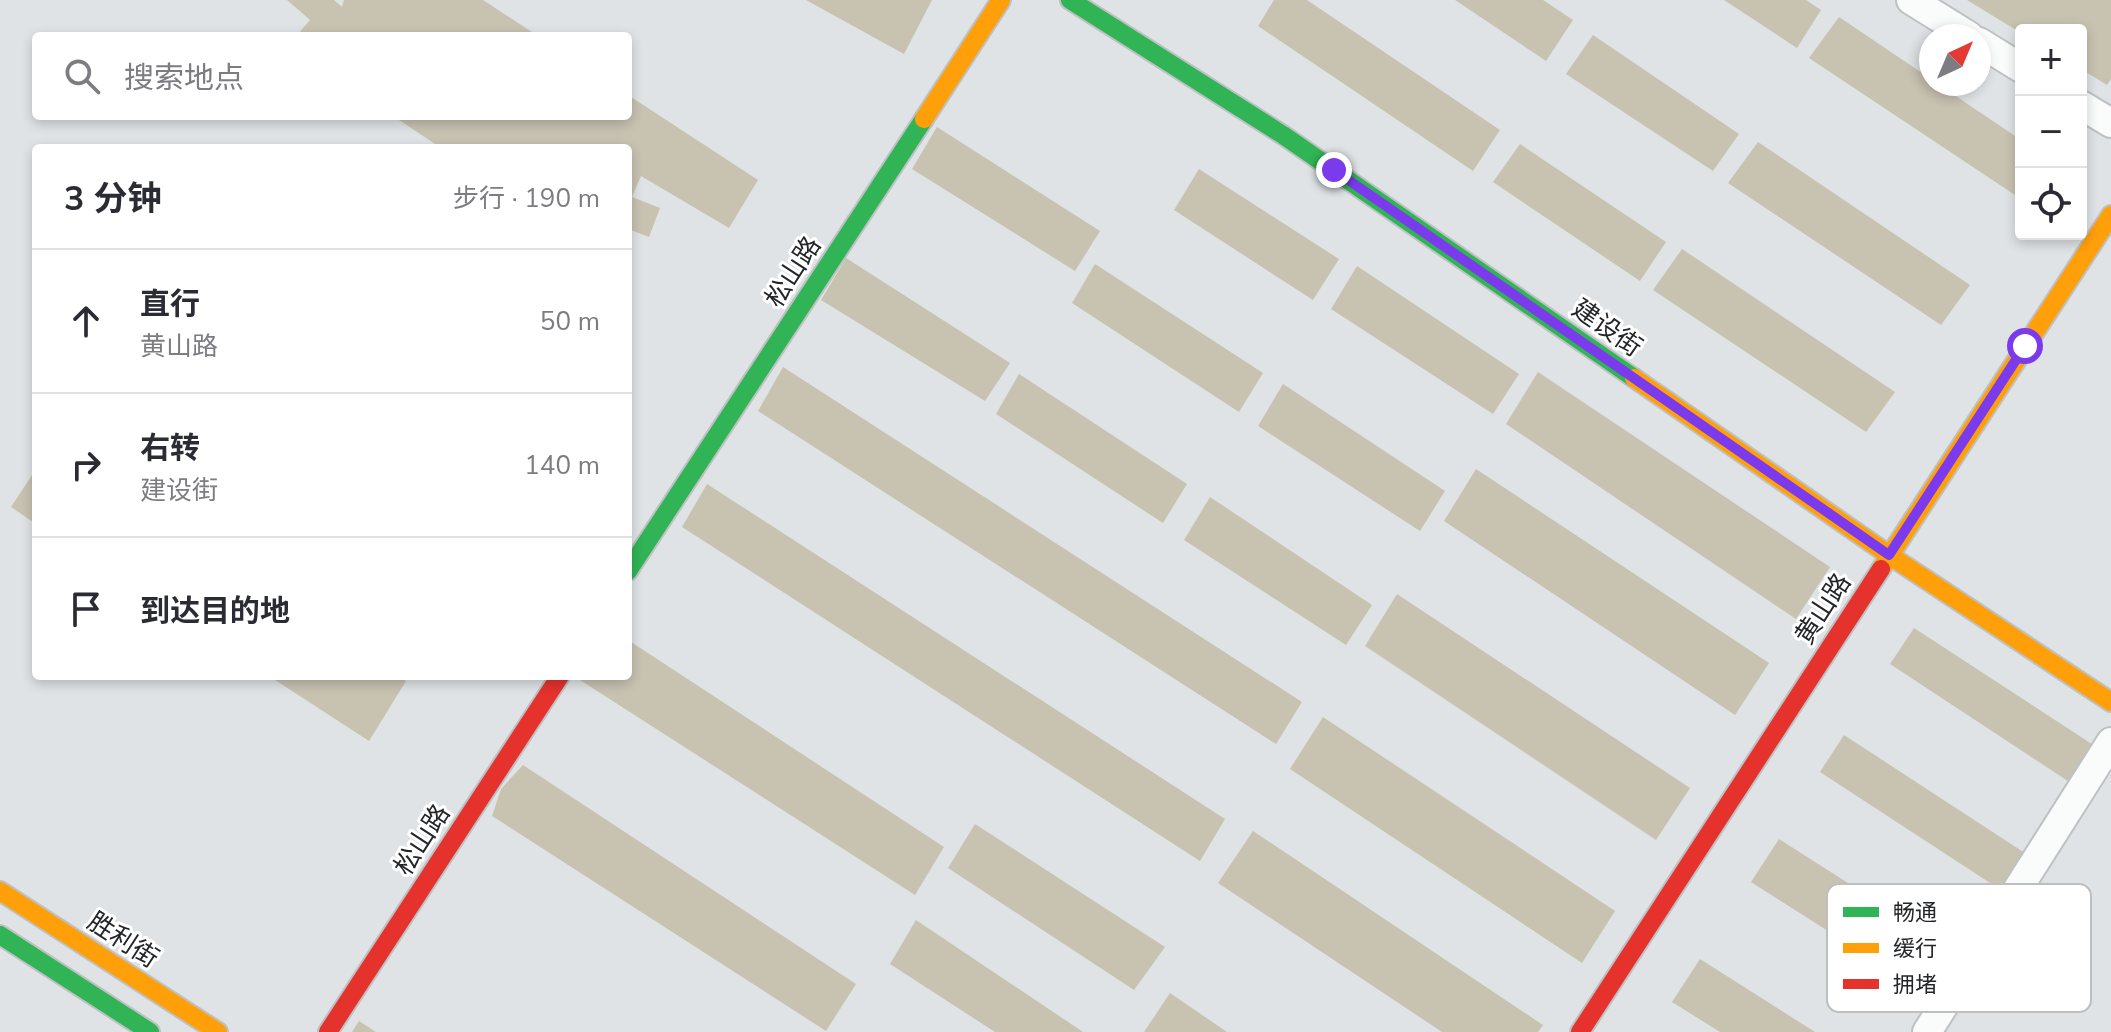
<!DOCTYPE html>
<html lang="zh">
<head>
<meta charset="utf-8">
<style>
  :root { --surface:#fff; --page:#f7f7f7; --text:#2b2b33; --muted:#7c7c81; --line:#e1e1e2 }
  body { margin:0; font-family:"Nunito Sans","Noto Sans SC",sans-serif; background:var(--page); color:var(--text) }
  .controls { position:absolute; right:24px; top:24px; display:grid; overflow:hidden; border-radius:8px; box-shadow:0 4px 12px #0003 }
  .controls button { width:72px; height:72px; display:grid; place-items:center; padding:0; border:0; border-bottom:2px solid var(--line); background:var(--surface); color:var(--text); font:40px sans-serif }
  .compass { position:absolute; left:1919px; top:24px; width:72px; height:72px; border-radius:50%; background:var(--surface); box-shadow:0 4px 12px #0003; rotate:44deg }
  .stop { position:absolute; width:24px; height:24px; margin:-18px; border:6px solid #7c3aed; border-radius:50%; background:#fff }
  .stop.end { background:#7c3aed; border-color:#fff; box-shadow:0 2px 8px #0008 }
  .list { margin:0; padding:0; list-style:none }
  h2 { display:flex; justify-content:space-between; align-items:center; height:104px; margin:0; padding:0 32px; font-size:34px }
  h2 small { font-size:26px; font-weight:400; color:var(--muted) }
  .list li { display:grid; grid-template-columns:52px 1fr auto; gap:24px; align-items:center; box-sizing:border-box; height:144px; padding:0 32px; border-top:2px solid var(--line) }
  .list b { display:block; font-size:30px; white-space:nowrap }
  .list p { margin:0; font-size:26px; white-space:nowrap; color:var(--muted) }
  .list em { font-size:26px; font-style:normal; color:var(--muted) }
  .icon { flex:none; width:44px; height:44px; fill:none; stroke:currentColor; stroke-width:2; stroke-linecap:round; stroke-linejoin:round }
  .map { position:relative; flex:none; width:2111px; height:1032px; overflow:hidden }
  .search { position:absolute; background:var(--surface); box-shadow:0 4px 12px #0003; left:32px; top:32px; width:600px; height:88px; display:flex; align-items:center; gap:20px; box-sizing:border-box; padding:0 28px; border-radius:8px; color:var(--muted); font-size:30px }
  .panel { position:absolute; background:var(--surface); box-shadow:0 4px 12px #0003; left:32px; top:144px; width:600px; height:536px; border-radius:8px }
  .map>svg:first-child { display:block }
</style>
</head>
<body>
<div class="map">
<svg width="2111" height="1032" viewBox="0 0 2111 1032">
  <rect width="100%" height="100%" fill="#dfe3e5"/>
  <!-- building -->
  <g fill="#c8c2b1">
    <path d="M287,0H334L342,7L344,0H483L538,36H298L297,35L310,20Z"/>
    <path d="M806,0H932L904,54Z"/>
    <path d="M1274,0H1307L1500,130L1473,171L1258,26Z"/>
    <path d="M1455,0H1543L1573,20L1546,61Z"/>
    <path d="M1724,0H1806L1821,10L1797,48Z"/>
    <path d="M1967,0H2111V79L2107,85L2081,69V30H2021V33Z"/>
    <path d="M1839,17L1931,79V84H1938L2021,140V199L1809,58Z"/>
    <path d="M1593,35L1739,134L1713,171L1566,74Z"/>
    <path d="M628,95L758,180L729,228L641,176L632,197L660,208L649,237L628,229V148H441L393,116H628Z"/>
    <path d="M937,127L1100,231L1075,271L912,169Z"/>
    <path d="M1758,142L1970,285L1941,325L1728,183Z"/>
    <path d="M1520,144L1666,242L1640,281L1493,182Z"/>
    <path d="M1199,169L1339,259L1313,300L1174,210Z"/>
    <path d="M1682,249L1895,392L1866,432L1653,290Z"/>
    <path d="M846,258L1010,363L985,401L821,300Z"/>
    <path d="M1095,264L1263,373L1239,412L1072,303Z"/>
    <path d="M1357,266L1519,374L1493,414L1331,309Z"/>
    <path d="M783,367L1302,702L1276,744L758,411Z"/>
    <path d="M1538,372L1830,567L1796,619L1506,424Z"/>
    <path d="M1019,374L1187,484L1163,523L996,414Z"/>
    <path d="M1283,384L1445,491L1420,531L1258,426Z"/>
    <path d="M36,469V524L11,507Z"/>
    <path d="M1476,469L1769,663L1735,715L1444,521Z"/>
    <path d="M707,484L1225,819L1200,861L682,527Z"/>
    <path d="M1210,497L1372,605L1346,645L1184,540Z"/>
    <path d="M1397,594L1690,788L1656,840L1365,646Z"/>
    <path d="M1914,628L2104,752L2080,789L1890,664Z"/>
    <path d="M628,640L944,847L915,895L580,680L581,676H628Z"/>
    <path d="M269,676H399L406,681L369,741Z"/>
    <path d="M1323,717L1615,911L1582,963L1290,769Z"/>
    <path d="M1844,735L2034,859L2010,896L1820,772Z"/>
    <path d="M523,765L856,984L826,1031L492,816L501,789Z"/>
    <path d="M975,824L1165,947L1134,990L948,868Z"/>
    <path d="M1253,831L1543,1025L1538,1032H1442L1218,883Z"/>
    <path d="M1779,839L1970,961L1943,1004L1751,882Z"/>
    <path d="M916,920L1083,1032H995L890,964Z"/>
    <path d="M1700,959L1815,1032H1720L1672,1002Z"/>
    <path d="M1170,993L1227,1032H1144Z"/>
    <path d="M359,1021L376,1032H352Z"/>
  </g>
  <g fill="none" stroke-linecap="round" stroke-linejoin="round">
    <defs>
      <g id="street">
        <path d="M1911,0L1969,36"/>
        <path d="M1979,42L2021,68"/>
        <path d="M2081,105L2111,123"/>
        <path d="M1927,1032L2111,742"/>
      </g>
      <g id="fast">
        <path d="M1070,0L1283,135L1634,378"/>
        <path d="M628,571L924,119"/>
        <path d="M0,935L150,1032"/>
      </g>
      <g id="slow">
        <path d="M924,119L1001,0"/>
        <path d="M1634,378L1889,555L2111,702"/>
        <path d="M1881,569L2111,215"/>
        <path d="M0,891L218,1032"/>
      </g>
      <g id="jam">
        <path d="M328,1032L560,676"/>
        <path d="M1580,1032L1881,569"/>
      </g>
    </defs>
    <!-- street casing -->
    <use href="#street" stroke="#bdc1c2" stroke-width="32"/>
    <!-- fast casing -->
    <use href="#fast" stroke="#bdc1c2" stroke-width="22"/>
    <!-- slow casing -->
    <use href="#slow" stroke="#bdc1c2" stroke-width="22"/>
    <!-- jam casing -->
    <use href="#jam" stroke="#bdc1c2" stroke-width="22"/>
    <!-- street -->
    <use href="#street" stroke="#fafbfb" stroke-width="28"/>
    <!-- fast -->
    <use href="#fast" stroke="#30b455" stroke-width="18"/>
    <!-- slow -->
    <use href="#slow" stroke="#ff9f0a" stroke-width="18"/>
    <!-- jam -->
    <use href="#jam" stroke="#e5322d" stroke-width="18"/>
  </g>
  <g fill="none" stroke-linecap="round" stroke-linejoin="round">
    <!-- route -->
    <path stroke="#7c3aed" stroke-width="10" d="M1334,170L1889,555L2025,346"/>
  </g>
  <g text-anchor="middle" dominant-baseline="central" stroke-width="6" stroke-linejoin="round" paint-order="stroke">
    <!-- street labels -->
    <g font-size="26" fill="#232527" stroke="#fff">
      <text transform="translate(793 272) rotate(-57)">松山路</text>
      <text transform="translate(1607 328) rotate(35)">建设街</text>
      <text transform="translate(1823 609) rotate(-57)">黄山路</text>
      <text transform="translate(422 840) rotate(-57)">松山路</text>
      <text transform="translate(123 940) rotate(33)">胜利街</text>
    </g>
  </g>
  <!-- legend -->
  <rect x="1827" y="884" width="264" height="128" rx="12" fill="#fff" stroke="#bdbebe" stroke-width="2"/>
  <rect x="1843" y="907" width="36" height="10" fill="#30b455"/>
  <rect x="1843" y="943" width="36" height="10" fill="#ff9f0a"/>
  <rect x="1843" y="979" width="36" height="10" fill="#e5322d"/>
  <g font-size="22" fill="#232527">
    <text x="1893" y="920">畅通</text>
    <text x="1893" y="956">缓行</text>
    <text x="1893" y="992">拥堵</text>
  </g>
</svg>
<div class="controls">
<button>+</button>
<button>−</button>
<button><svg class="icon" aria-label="locate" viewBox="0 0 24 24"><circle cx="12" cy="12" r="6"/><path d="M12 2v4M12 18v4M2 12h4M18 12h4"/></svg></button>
</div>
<svg class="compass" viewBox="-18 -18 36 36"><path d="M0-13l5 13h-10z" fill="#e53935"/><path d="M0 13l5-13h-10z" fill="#7c7c81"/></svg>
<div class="stop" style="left:2025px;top:346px"></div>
<div class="stop end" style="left:1334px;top:170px"></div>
<div class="search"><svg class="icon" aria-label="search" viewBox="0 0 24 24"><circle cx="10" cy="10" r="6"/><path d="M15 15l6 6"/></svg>搜索地点</div>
<section class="panel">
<h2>3 分钟<small>步行 · 190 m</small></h2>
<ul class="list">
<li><svg class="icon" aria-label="ahead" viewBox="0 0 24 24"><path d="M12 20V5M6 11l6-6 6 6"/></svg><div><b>直行</b><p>黄山路</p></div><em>50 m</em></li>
<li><svg class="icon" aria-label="right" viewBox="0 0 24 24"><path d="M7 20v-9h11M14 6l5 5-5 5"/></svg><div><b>右转</b><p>建设街</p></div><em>140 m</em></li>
<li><svg class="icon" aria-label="arrive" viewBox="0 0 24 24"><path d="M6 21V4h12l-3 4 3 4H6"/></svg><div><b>到达目的地</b></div></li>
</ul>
</section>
</div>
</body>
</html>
